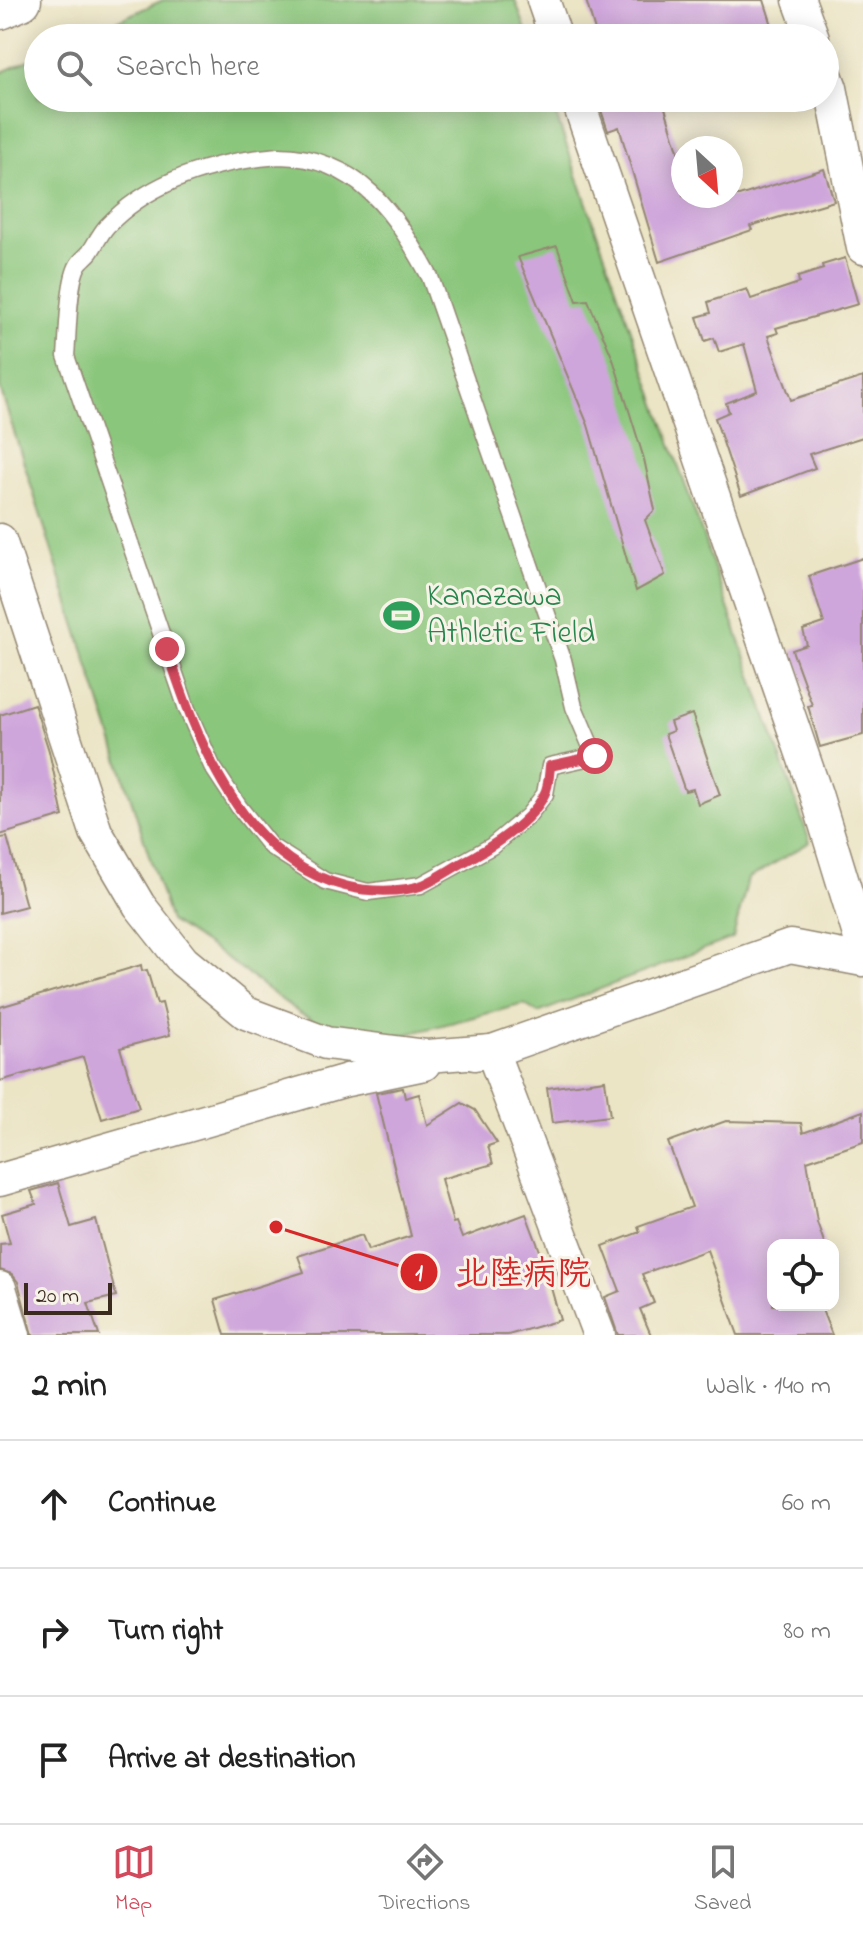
<!DOCTYPE html>
<html lang="en">
<head>
<meta charset="utf-8">
<style>
  :root { --surface:#fff; --page:#f6f6f6; --text:#222; --muted:#767676; --line:#e0e0e0; --accent:#d1495b }
  body { margin:0; font-family:"Indie Flower","Klee One",sans-serif; background:var(--page); color:var(--text) }
  .controls { position:absolute; right:24px; bottom:24px; display:grid; overflow:hidden; border-radius:16px; box-shadow:0 4px 20px #0003 }
  .controls button { width:72px; height:72px; display:grid; place-items:center; padding:0; border:0; border-bottom:2px solid var(--line); background:var(--surface); color:var(--text); font:40px sans-serif }
  .compass { position:absolute; left:671px; top:136px; width:72px; height:72px; border-radius:50%; background:var(--surface); box-shadow:0 4px 20px #0003; rotate:154deg }
  .scale { position:absolute; left:24px; bottom:20px; width:88px; box-sizing:border-box; padding-left:8px; border:4px solid #3b2a1e; border-top:0; font-size:22px; line-height:28px; white-space:nowrap; color:#3b2a1e; -webkit-text-stroke:6px #f7f3e8; paint-order:stroke }
  .stop { position:absolute; width:24px; height:24px; margin:-18px; border:6px solid #d1495b; border-radius:50%; background:#fff }
  .stop.end { background:#d1495b; border-color:#fff; box-shadow:0 2px 8px #0008 }
  .list { margin:0; padding:0; list-style:none }
  h2 { display:flex; justify-content:space-between; align-items:center; height:104px; margin:0; padding:0 32px; font-size:34px }
  h2 small { font-size:26px; font-weight:400; color:var(--muted) }
  .list li { display:grid; grid-template-columns:52px 1fr auto; gap:24px; align-items:center; box-sizing:border-box; height:128px; padding:0 32px; border-top:2px solid var(--line) }
  .list b { display:block; font-size:30px; white-space:nowrap }
  .list em { font-size:26px; font-style:normal; color:var(--muted) }
  .icon { flex:none; width:44px; height:44px; fill:none; stroke:currentColor; stroke-width:2; stroke-linecap:round; stroke-linejoin:round }
  .map { position:relative; flex:none; width:863px; height:1335px; overflow:hidden }
  .search { position:absolute; background:var(--surface); box-shadow:0 4px 20px #0003; left:24px; right:24px; top:24px; height:88px; display:flex; align-items:center; gap:20px; box-sizing:border-box; padding:0 28px; border-radius:44px; color:var(--muted); font-size:30px }
  .sheet { height:488px; background:var(--surface) }
  nav { display:flex; justify-content:space-around; align-items:center; box-sizing:border-box; height:112px; border-top:2px solid var(--line); background:var(--surface); font-size:22px; color:var(--muted) }
  nav a { display:grid; justify-items:center; gap:4px }
  nav .on { color:var(--accent) }
  .map>svg:first-child { display:block }
</style>
</head>
<body>
<div class="map">
<svg width="863" height="1335" viewBox="0 0 863 1335">
  <rect width="100%" height="100%" fill="#f7f3e8"/>
  <filter id="ink" filterUnits="userSpaceOnUse"><feTurbulence type="fractalNoise" baseFrequency=".0125" numOctaves="2"/><feDisplacementMap in="SourceGraphic" scale="16" xChannelSelector="R" yChannelSelector="G"/><feConvolveMatrix kernelMatrix="1 2 1 2 8 2 1 2 1" color-interpolation-filters="sRGB"/></filter>
  <filter id="wash" filterUnits="userSpaceOnUse"><feTurbulence type="fractalNoise" baseFrequency=".006" numOctaves="4" result="noise"/><feDisplacementMap in="SourceGraphic" scale="32" xChannelSelector="R" yChannelSelector="G"/><feGaussianBlur stdDeviation="1.8" result="paint"/><feColorMatrix in="noise" values="0 0 0 0 0 0 0 0 0 0 0 0 0 0 0 0 0 1.4 0 .05"/><feComposite in="paint" operator="in"/></filter>
  <g filter="url(#wash)">
    <rect width="100%" height="100%" fill="#ebe4c5"/>
    <!-- green -->
    <g fill="#8ac67b" stroke="#62784c" stroke-width="2">
      <path d="M163,0H515L529,38H79Z"/>
      <path d="M38,56V98H550L810,842L748,879L733,938L538,1013L524,1004L396,1037L338,1034L299,1013L222,955L170,921L0,388V73Z"/>
    </g>
    <g id="blocks">
      <!-- building -->
      <g fill="#cfa6db">
        <path d="M586,0H764L776,38H597Z"/>
        <path d="M597,98H662L683,167V196H739L824,169L834,201L750,226L752,230L659,262L619,127L608,131Z"/>
        <path d="M557,246L577,301L588,300L613,359L644,459L655,510L645,520L665,575L636,591L588,425L518,257Z"/>
        <path d="M845,258L858,304L776,328L778,333L768,336L791,400L863,377V437L809,454L815,468L741,496L715,418L729,412L726,403L757,391L744,344L719,352L714,338L705,341L697,317L711,313L708,302L747,289L751,299L799,283L798,277L823,269L822,265Z"/>
        <path d="M863,558V735L820,747L808,706L812,705L792,650L807,645L803,630L824,623L809,576Z"/>
        <path d="M34,704L49,751L63,816L0,835V715Z"/>
        <path d="M692,714L720,795L698,804L693,789L685,791L665,734L673,731L670,722Z"/>
        <path d="M7,837L26,906L0,913V838Z"/>
        <path d="M141,965L142,971L147,970L157,1004L162,1003L170,1035L120,1048L139,1108L102,1119L83,1057L0,1081V1007Z"/>
        <path d="M605,1080L610,1116L552,1123L547,1088Z"/>
        <path d="M403,1088L405,1098L419,1094L427,1125L462,1103L475,1110L497,1143L488,1146L493,1164L441,1179L453,1223L456,1222L462,1238L526,1214L543,1259L560,1320L508,1335H225L215,1300L304,1272L298,1256L362,1235L368,1250L411,1236L376,1093Z"/>
        <path d="M863,1111V1142L807,1161L817,1222L825,1245H773V1305H820L832,1335H738L707,1250L642,1274L654,1303L640,1309L651,1335H618L605,1297L620,1291L603,1246L640,1232L638,1226L692,1207L668,1142L726,1121L801,1123L803,1133Z"/>
        <path d="M58,1183L71,1227L96,1220L116,1296L88,1303L99,1335H32L18,1282L12,1274L0,1270V1244L10,1243L2,1214L36,1204L31,1191Z"/>
      </g>
    </g>
  </g>
  <g filter="url(#ink)">
    <use href="#blocks" fill-opacity="0" stroke="#938772" stroke-width="2"/>
    <g fill="none" stroke-linecap="round" stroke-linejoin="round">
      <defs>
        <path id="service" d="M279,156C358,157 396,214 430,277L563,660L574,707L595,756L550,766L545,794L528,816L492,846L421,885L368,892L325,881L270,846L239,807L212,766L187,709L66,356C68,335 68,282 78,265C81,260 87,256 90,252C96,243 100,234 107,226C152,179 216,161 279,156Z"/>
        <g id="minor">
          <path d="M543,0L556,38"/>
          <path d="M799,0L813,38"/>
          <path d="M825,72L831,88L863,248"/>
          <path d="M577,98L816,794L863,948"/>
          <path d="M0,540L96,832L139,905L183,961L246,1013L326,1043L427,1056L492,1051L599,1335"/>
          <path d="M474,1054L492,1051L790,946L863,960"/>
          <path d="M0,1180L347,1080L424,1064"/>
          <path d="M0,1288L14,1335"/>
        </g>
        <path id="tertiary" d="M0,9L21,0"/>
      </defs>
      <!-- service casing -->
      <use href="#service" stroke="#938772" stroke-width="19"/>
      <!-- minor casing -->
      <use href="#minor" stroke="#938772" stroke-width="35"/>
      <!-- tertiary casing -->
      <use href="#tertiary" stroke="#938772" stroke-width="43"/>
      <!-- service -->
      <use href="#service" stroke="#fff" stroke-width="16"/>
      <!-- minor -->
      <use href="#minor" stroke="#fff" stroke-width="32"/>
      <!-- tertiary -->
      <use href="#tertiary" stroke="#fff" stroke-width="40"/>
    </g>
  </g>
  <g fill="none" stroke-linecap="round" stroke-linejoin="round" filter="url(#ink)">
    <!-- route -->
    <path stroke="#d1495b" stroke-width="10" d="M167,649C197,741 241,859 345,886C367,892 401,893 423,885C439,878 455,866 471,858C496,844 531,822 544,795C549,787 549,775 550,766L595,756"/>
  </g>
  <!-- icons -->
  <defs>
    <symbol id="stadium-bare" viewBox="-9 -9 18 18"><path d="M0-5a6.5 5 0 1 0 0 10a6.5 5 0 1 0 0-10ZM-3.5-1.8h7v3.6h-7Z" fill="#2e9e5b" stroke="#f7f3e8" stroke-width="2.5" paint-order="stroke"/></symbol>
  </defs>
  <g fill-rule="evenodd">
    <use href="#stadium-bare" x="376" y="590" width="51" height="51"/>
  </g>
  <g text-anchor="middle" dominant-baseline="central" stroke-width="6" stroke-linejoin="round" paint-order="stroke">
    <!-- leisure labels -->
    <g font-size="32" fill="#27864d" stroke="#f7f3e8" text-anchor="start">
      <text x="427" y="597">Kanazawa<tspan x="427" dy="37">Athletic Field</tspan></text>
    </g>
  </g>
  <!-- callouts -->
  <path fill="none" stroke="#d62828" stroke-width="3" d="M276 1227L419 1272"/>
  <g fill="#d62828" stroke="#f7f3e8" stroke-width="3">
    <circle cx="276" cy="1227" r="8"/>
    <circle cx="419" cy="1272" r="20"/>
  </g>
  <g font-size="24" text-anchor="middle" font-weight="bold" fill="#fff">
    <text x="419" y="1280">1</text>
  </g>
  <g font-size="34" text-anchor="middle" font-weight="bold" fill="#d62828" stroke="#f7f3e8" stroke-width="6" stroke-linejoin="round" paint-order="stroke">
    <text x="523" y="1284">北陸病院</text>
  </g>
</svg>
<div class="controls">
<button><svg class="icon" aria-label="locate" viewBox="0 0 24 24"><circle cx="12" cy="12" r="6"/><path d="M12 2v4M12 18v4M2 12h4M18 12h4"/></svg></button>
</div>
<svg class="compass" viewBox="-18 -18 36 36"><path d="M0-13l5 13h-10z" fill="#e53935"/><path d="M0 13l5-13h-10z" fill="#767676"/></svg>
<div class="scale">20 m</div>
<div class="stop" style="left:595px;top:756px"></div>
<div class="stop end" style="left:167px;top:649px"></div>
<div class="search"><svg class="icon" aria-label="search" viewBox="0 0 24 24"><circle cx="10" cy="10" r="6"/><path d="M15 15l6 6"/></svg>Search here</div>
</div>
<section class="sheet">
<h2>2 min<small>Walk · 140 m</small></h2>
<ul class="list">
<li><svg class="icon" aria-label="ahead" viewBox="0 0 24 24"><path d="M12 20V5M6 11l6-6 6 6"/></svg><div><b>Continue</b></div><em>60 m</em></li>
<li><svg class="icon" aria-label="right" viewBox="0 0 24 24"><path d="M7 20v-9h11M14 6l5 5-5 5"/></svg><div><b>Turn right</b></div><em>80 m</em></li>
<li><svg class="icon" aria-label="arrive" viewBox="0 0 24 24"><path d="M6 21V4h12l-3 4 3 4H6"/></svg><div><b>Arrive at destination</b></div></li>
</ul>
</section>
<nav>
<a class="on"><svg class="icon" aria-label="map" viewBox="0 0 24 24"><path d="M3 6l6-2 6 2 6-2v14l-6 2-6-2-6 2zM9 4v14M15 6v14"/></svg>Map</a>
<a><svg class="icon" aria-label="directions" viewBox="0 0 24 24"><path d="M12 3l9 9-9 9-9-9zM9 14v-3h6M13 9l2 2-2 2"/></svg>Directions</a>
<a><svg class="icon" aria-label="saved" viewBox="0 0 24 24"><path d="M7 4h10v16l-5-4-5 4z"/></svg>Saved</a>
</nav>
</body>
</html>
